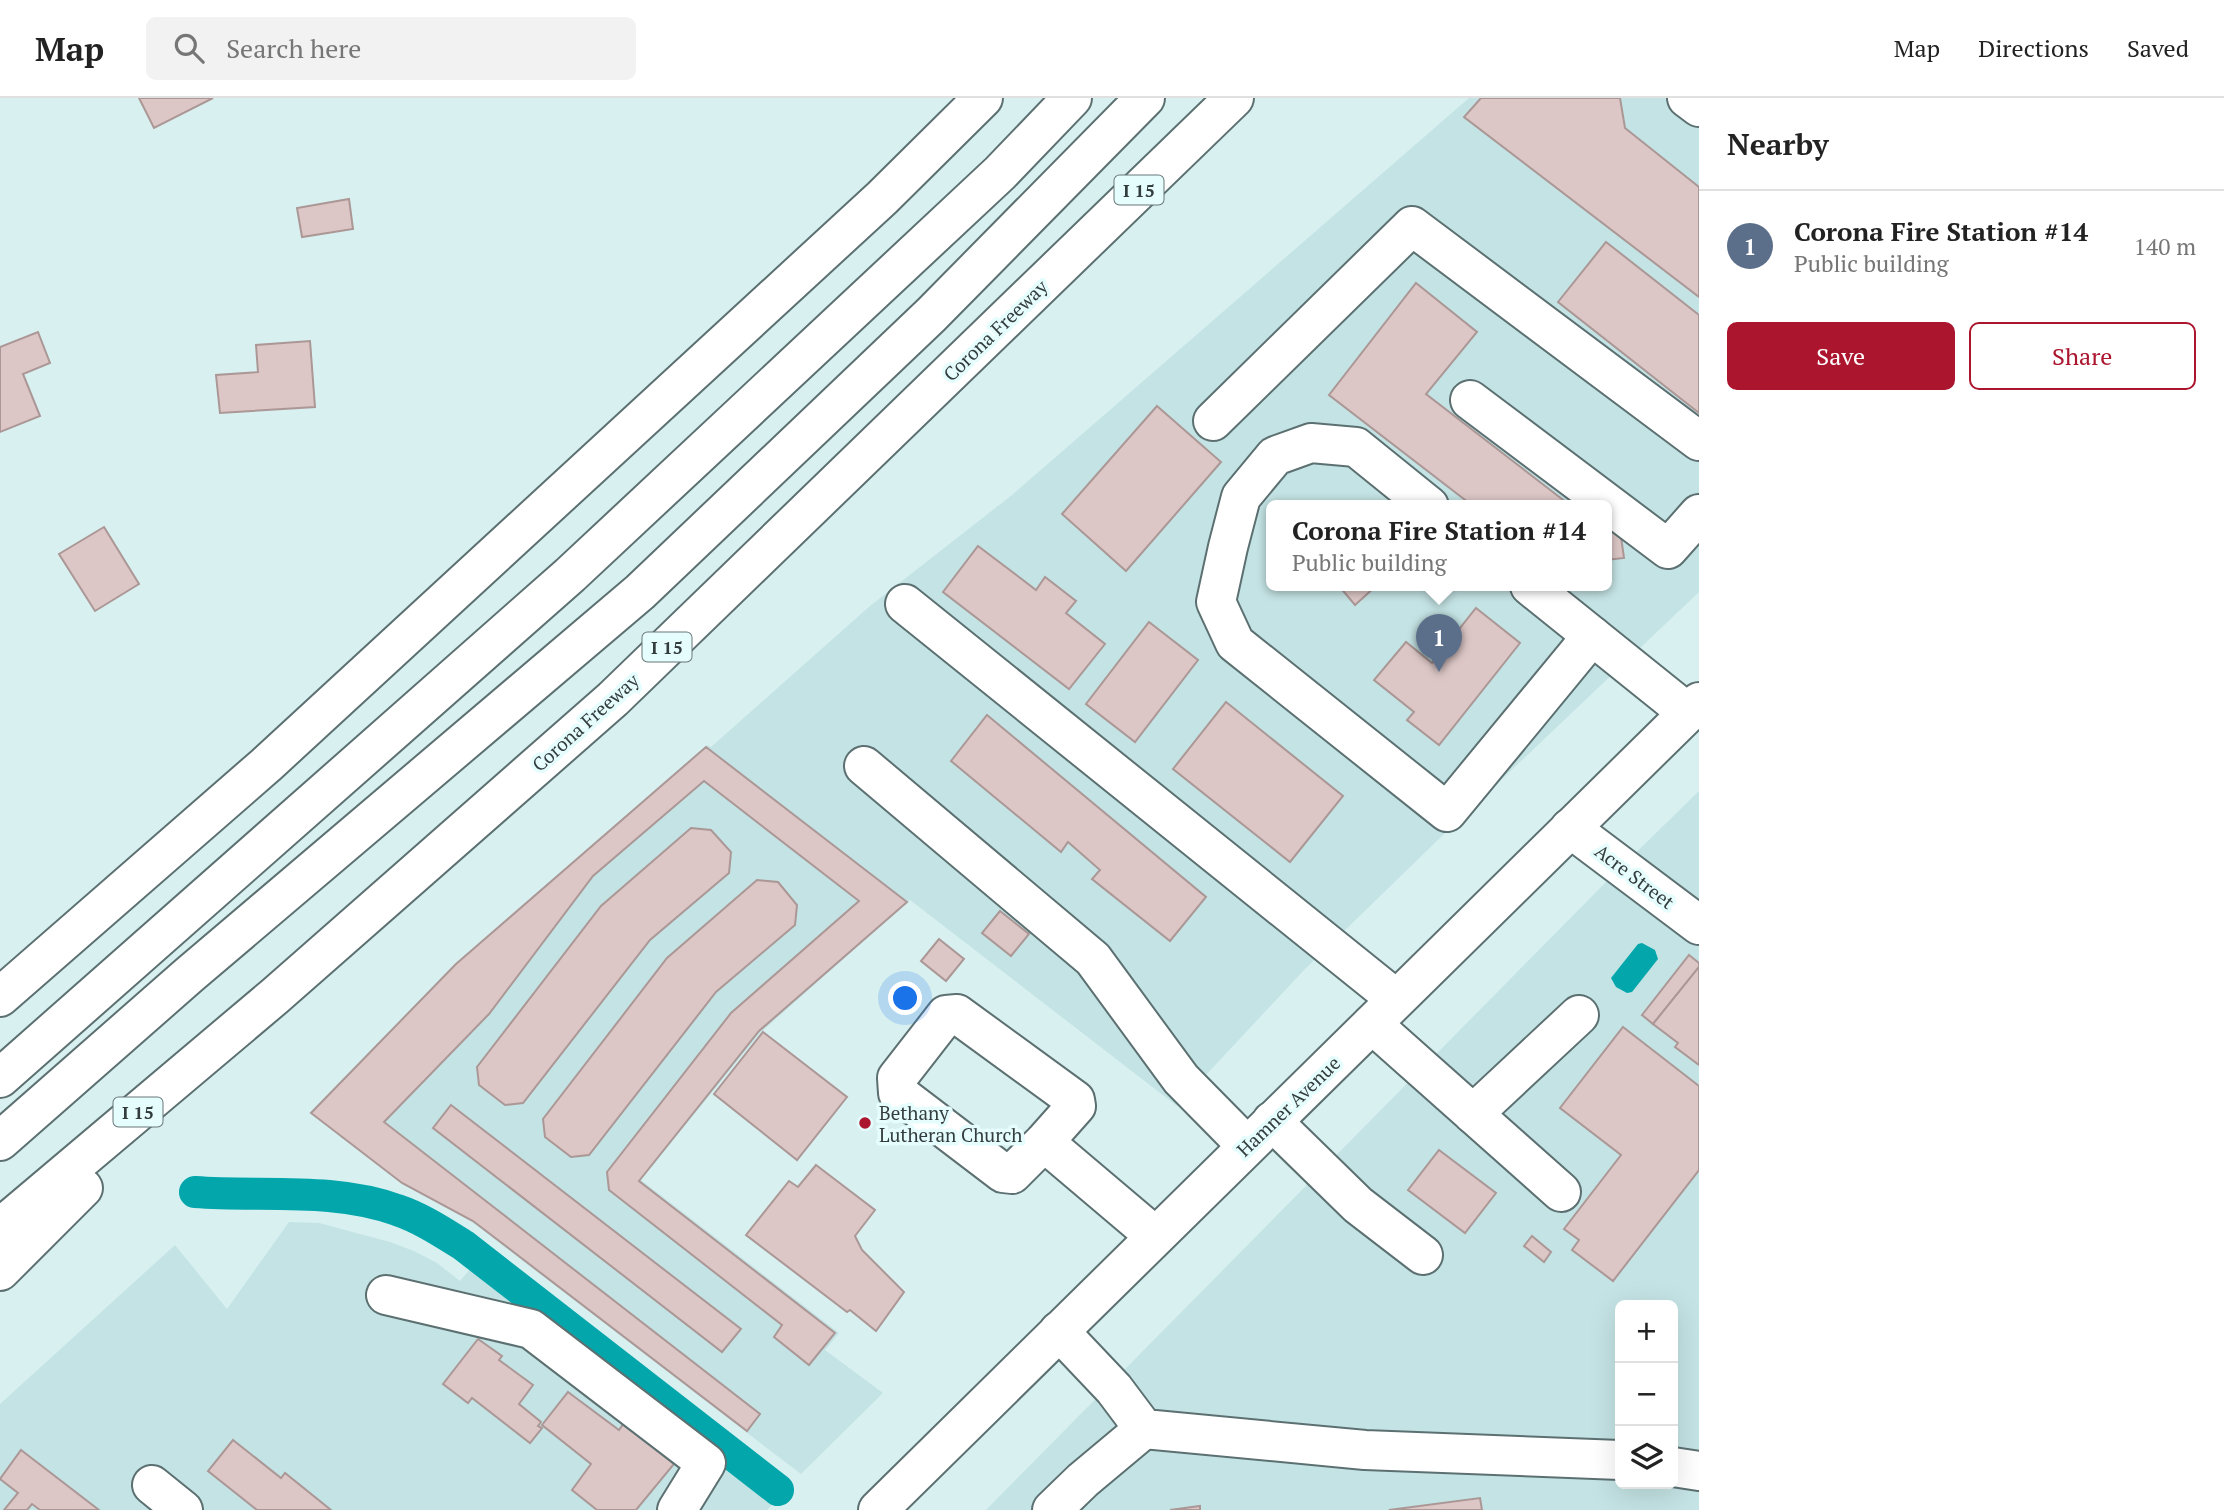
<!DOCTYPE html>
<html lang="en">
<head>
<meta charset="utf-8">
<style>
  :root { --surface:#fff; --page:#f2f2f2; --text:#222; --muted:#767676; --line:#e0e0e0; --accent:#ab152e }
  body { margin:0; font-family:"PT Serif",serif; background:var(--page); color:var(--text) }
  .controls { position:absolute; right:21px; bottom:21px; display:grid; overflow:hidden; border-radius:10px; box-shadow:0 7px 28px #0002 }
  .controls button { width:63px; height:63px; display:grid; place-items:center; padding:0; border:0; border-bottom:2px solid var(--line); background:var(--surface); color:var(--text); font:35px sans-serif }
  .you { position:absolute; left:906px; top:901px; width:24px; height:24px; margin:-18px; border:5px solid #fff; border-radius:50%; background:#1a73e8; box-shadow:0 0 0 10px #1a73e833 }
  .badge { display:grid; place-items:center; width:46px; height:46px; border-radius:50%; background:var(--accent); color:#fff; font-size:23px; font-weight:700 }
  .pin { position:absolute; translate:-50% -58px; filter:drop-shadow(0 2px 4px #0008) }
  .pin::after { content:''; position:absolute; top:37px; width:24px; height:21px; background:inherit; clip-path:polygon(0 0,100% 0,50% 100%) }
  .popup { position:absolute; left:1266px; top:402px; width:346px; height:91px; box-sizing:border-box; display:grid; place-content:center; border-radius:10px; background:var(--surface); filter:drop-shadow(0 2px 5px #0005); font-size:23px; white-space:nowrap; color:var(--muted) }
  .popup b { font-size:26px; color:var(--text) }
  .popup::after { content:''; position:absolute; left:50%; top:100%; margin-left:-14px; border:14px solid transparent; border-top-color:var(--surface) }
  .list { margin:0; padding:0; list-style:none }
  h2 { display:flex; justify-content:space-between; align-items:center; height:91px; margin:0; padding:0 28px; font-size:30px }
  h2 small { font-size:23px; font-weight:400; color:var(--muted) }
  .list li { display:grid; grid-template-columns:46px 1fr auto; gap:21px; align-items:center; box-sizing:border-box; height:112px; padding:0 28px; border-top:2px solid var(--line) }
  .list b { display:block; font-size:26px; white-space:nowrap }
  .list p { margin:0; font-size:23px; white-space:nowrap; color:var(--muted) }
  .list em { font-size:23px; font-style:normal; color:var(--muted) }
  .actions { display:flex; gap:14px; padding:21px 28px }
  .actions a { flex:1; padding:16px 0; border:2px solid var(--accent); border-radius:10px; text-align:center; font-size:24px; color:var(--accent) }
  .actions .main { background:var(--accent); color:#fff }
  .icon { flex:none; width:38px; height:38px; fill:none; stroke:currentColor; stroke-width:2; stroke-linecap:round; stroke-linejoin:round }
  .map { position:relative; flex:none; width:1699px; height:1412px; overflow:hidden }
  header { display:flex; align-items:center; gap:42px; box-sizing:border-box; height:98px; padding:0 35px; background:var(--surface); border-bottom:2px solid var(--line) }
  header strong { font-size:33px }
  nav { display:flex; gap:38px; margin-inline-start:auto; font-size:24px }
  .search { width:490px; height:63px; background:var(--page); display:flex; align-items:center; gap:18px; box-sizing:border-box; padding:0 24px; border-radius:10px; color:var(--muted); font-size:26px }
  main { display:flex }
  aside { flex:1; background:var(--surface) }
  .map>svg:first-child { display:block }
</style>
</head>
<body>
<header>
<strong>Map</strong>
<div class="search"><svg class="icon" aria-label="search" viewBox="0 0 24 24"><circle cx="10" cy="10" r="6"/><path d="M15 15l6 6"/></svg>Search here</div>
<nav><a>Map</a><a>Directions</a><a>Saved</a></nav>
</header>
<main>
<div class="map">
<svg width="1699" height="1412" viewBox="0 0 1699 1412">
  <rect width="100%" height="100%" fill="#d9f0f0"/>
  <!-- built -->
  <g fill="#c4e3e4" fill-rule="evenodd">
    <path d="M1469,0H1699V494L1442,738L1304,872L1177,1008L910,802L760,935L641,1082L839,1235L825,1252L883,1295L801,1376L472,1124L401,1085L310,1015L452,869L707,647L711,649L870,508L1012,397ZM1271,408H1607V488H1271Z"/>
    <path d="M1699,693V1412H986L1611,779ZM1620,1207H1673V1386H1620Z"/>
    <path d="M289,1124L319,1125L390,1144L414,1153L437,1165L460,1183L472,1169L775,1404L767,1412H0V1306L175,1147L227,1211Z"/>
  </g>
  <!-- water -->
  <path fill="#03a6ab" d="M1642,845L1655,852L1658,861L1632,894L1627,895L1616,889L1611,880L1638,846Z"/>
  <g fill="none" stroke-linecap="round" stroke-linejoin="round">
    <!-- canal -->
    <path stroke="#03a6ab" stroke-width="32" d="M195,1094C262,1099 333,1089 397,1112C421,1120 442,1134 463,1147L778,1392"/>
  </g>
  <!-- building -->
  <g fill="#dcc7c6" stroke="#ab9796" stroke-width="2">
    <path d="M139,0H213L154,30Z"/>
    <path d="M1481,0H1620L1625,30L1699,89V199L1464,19Z"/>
    <path d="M349,101L353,131L302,139L297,110Z"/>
    <path d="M1606,144L1699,217V315L1558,204Z"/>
    <path d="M1416,185L1477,234L1426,296L1571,408H1473L1329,297Z"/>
    <path d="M38,234L50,265L23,276L40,318L0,334V249Z"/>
    <path d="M310,243L315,309L220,315L216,277L258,274L256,247Z"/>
    <path d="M1157,308L1221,364L1126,473L1062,416Z"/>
    <path d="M1619,425L1624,460L1607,462V426Z"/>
    <path d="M104,429L139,486L95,513L59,456Z"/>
    <path d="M978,448L1036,492L1045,479L1076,503L1066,515L1105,546L1069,591L943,494Z"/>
    <path d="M1339,488H1376L1355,507Z"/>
    <path d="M1476,510L1520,545L1439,647L1407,622L1414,614L1374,582L1406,544L1432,565Z"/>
    <path d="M1149,524L1198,562L1135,644L1086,606Z"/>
    <path d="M1226,604L1343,698L1290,764L1173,671Z"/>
    <path d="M987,617L1206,799L1170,843L1092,781L1100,772L1068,744L1061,754L951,663Z"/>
    <path d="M706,649L907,804L759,933L639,1083L835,1235L809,1267L774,1239L782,1227L609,1092L607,1074L731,915L859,803L704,683L593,778L489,916L384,1024L760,1316L747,1333L473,1123L402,1085L311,1015L456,866Z"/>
    <path d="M691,730L711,732L731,754L729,775L650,842L523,1005L505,1007L479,987L477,969L601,808Z"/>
    <path d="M757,782L778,784L797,807L795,827L716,894L589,1057L571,1059L545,1039L543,1021L667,860Z"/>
    <path d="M1000,813L1029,836L1011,858L982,835Z"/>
    <path d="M939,841L964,861L946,883L921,863Z"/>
    <path d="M1689,857L1699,865V869L1653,926L1642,917Z"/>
    <path d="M1699,869V967L1675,949L1678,945L1653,926Z"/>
    <path d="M1623,929L1699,988V1072L1613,1183L1572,1152L1579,1142L1564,1131L1621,1057L1560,1010Z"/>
    <path d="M763,934L847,999L797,1062L714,996Z"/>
    <path d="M451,1007L741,1231L722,1254L433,1030Z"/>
    <path d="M1439,1052L1496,1095L1465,1135L1408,1092Z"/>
    <path d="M816,1067L875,1112L855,1138L862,1152L904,1194L876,1233L850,1212L847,1214L746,1137L789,1083L798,1089Z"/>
    <path d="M1532,1138L1551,1154L1544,1164L1524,1148Z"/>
    <path d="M478,1241L502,1258L499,1262L533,1287L519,1306L541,1324L538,1328L542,1330L530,1345L472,1300L468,1305L443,1286Z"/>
    <path d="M568,1294L619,1332L624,1325L674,1366L636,1412H597L572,1392L591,1366L542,1327Z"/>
    <path d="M233,1342L281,1380L285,1375L331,1412H257L208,1373Z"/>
    <path d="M21,1352L99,1412H40L32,1406L27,1412H4L18,1395L0,1381Z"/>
    <path d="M1480,1400L1482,1412H1389Z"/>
    <path d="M1200,1408V1412H1170Z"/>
  </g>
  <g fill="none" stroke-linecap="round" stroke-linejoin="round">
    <defs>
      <g id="minor">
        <path d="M1687,0L1699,9"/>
        <path d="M1470,302L1668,451L1699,416"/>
        <path d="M1213,323L1412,128L1699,343"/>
        <path d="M1429,408L1356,349L1311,345L1275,358L1241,399L1228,449L1216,504L1235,545L1447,714L1592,538"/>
        <path d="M1530,488L1688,615"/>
        <path d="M905,506L1396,901"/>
        <path d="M864,668L1093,861L1181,981L1247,1048"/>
        <path d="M1570,730L1699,827"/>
        <path d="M1372,926L1561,1094"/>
        <path d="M1473,1016L1579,917"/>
        <path d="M1272,1023L1358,1107L1423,1157"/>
        <path d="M1044,1044L1012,1076L1003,1075L898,995L897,980L946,917L957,916L1075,1002L1076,1008L1044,1044L1155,1138"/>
        <path d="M386,1197L531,1231L706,1365L677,1412"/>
        <path d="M1059,1233L1114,1291L1144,1331L1365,1352L1620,1362"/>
        <path d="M1673,1369L1699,1373"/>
        <path d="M152,1387L183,1412"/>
        <path d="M1052,1412L1083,1382L1144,1331"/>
      </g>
      <path id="major" d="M878,1412L1699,604"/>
      <g id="highway">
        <path d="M0,899L266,667L882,100L983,0"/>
        <path d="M0,980L570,477L1000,75L1072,0"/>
        <path d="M0,1043L189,877L640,494L931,217L1145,0"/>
        <path d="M0,1130L275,898L613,601L1234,0"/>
        <path d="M0,1173L83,1090"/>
      </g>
    </defs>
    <!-- minor casing -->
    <use href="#minor" stroke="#5c7071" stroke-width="42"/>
    <!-- major casing -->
    <use href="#major" stroke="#5c7071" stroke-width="42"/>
    <!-- highway casing -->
    <use href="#highway" stroke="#5c7071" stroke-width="42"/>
    <!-- minor -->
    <use href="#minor" stroke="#fff" stroke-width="38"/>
    <!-- major -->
    <use href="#major" stroke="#fff" stroke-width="38"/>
    <!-- highway -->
    <use href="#highway" stroke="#fff" stroke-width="38"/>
  </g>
  <!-- markers -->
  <circle fill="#ab152e" stroke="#e6fdfe" stroke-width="2.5" cx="865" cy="1025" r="7"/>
  <g text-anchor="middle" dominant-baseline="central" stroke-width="7" stroke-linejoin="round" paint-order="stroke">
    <!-- shield labels -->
    <g fill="#e6fdfe" stroke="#697778" stroke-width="2">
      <rect x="1114.5" y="77.5" width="49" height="29" rx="5"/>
      <rect x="642.5" y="534.5" width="49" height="29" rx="5"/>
      <rect x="113.5" y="999.5" width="49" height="29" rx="5"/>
    </g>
    <g font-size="18" font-weight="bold" fill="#343d3e">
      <text x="1139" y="92">I 15</text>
      <text x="667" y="549">I 15</text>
      <text x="138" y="1014">I 15</text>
    </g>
    <!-- street labels -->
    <g font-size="19" fill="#343d3e" stroke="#e6fdfe">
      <text transform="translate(995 232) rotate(-44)">Corona Freeway</text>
      <text transform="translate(585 624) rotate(-42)">Corona Freeway</text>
      <text transform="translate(1635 778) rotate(37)">Acre Street</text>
      <text transform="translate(1288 1008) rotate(-44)">Hamner Avenue</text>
    </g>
    <!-- poi labels -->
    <g font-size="19" fill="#343d3e" stroke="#e6fdfe" text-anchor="start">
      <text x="879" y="1014">Bethany<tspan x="879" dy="22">Lutheran Church</tspan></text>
    </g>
  </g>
</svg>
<div class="controls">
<button>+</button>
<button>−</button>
<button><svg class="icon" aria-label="layers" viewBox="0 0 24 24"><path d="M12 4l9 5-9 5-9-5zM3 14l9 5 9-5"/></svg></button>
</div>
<div class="you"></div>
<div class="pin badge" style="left:1439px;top:574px;background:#5c6f8a">1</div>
<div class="popup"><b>Corona Fire Station #14</b>Public building</div>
</div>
<aside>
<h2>Nearby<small></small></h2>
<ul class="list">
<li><span class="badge" style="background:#5c6f8a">1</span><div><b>Corona Fire Station #14</b><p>Public building</p></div><em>140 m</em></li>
</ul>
<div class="actions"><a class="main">Save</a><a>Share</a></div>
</aside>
</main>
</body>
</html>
